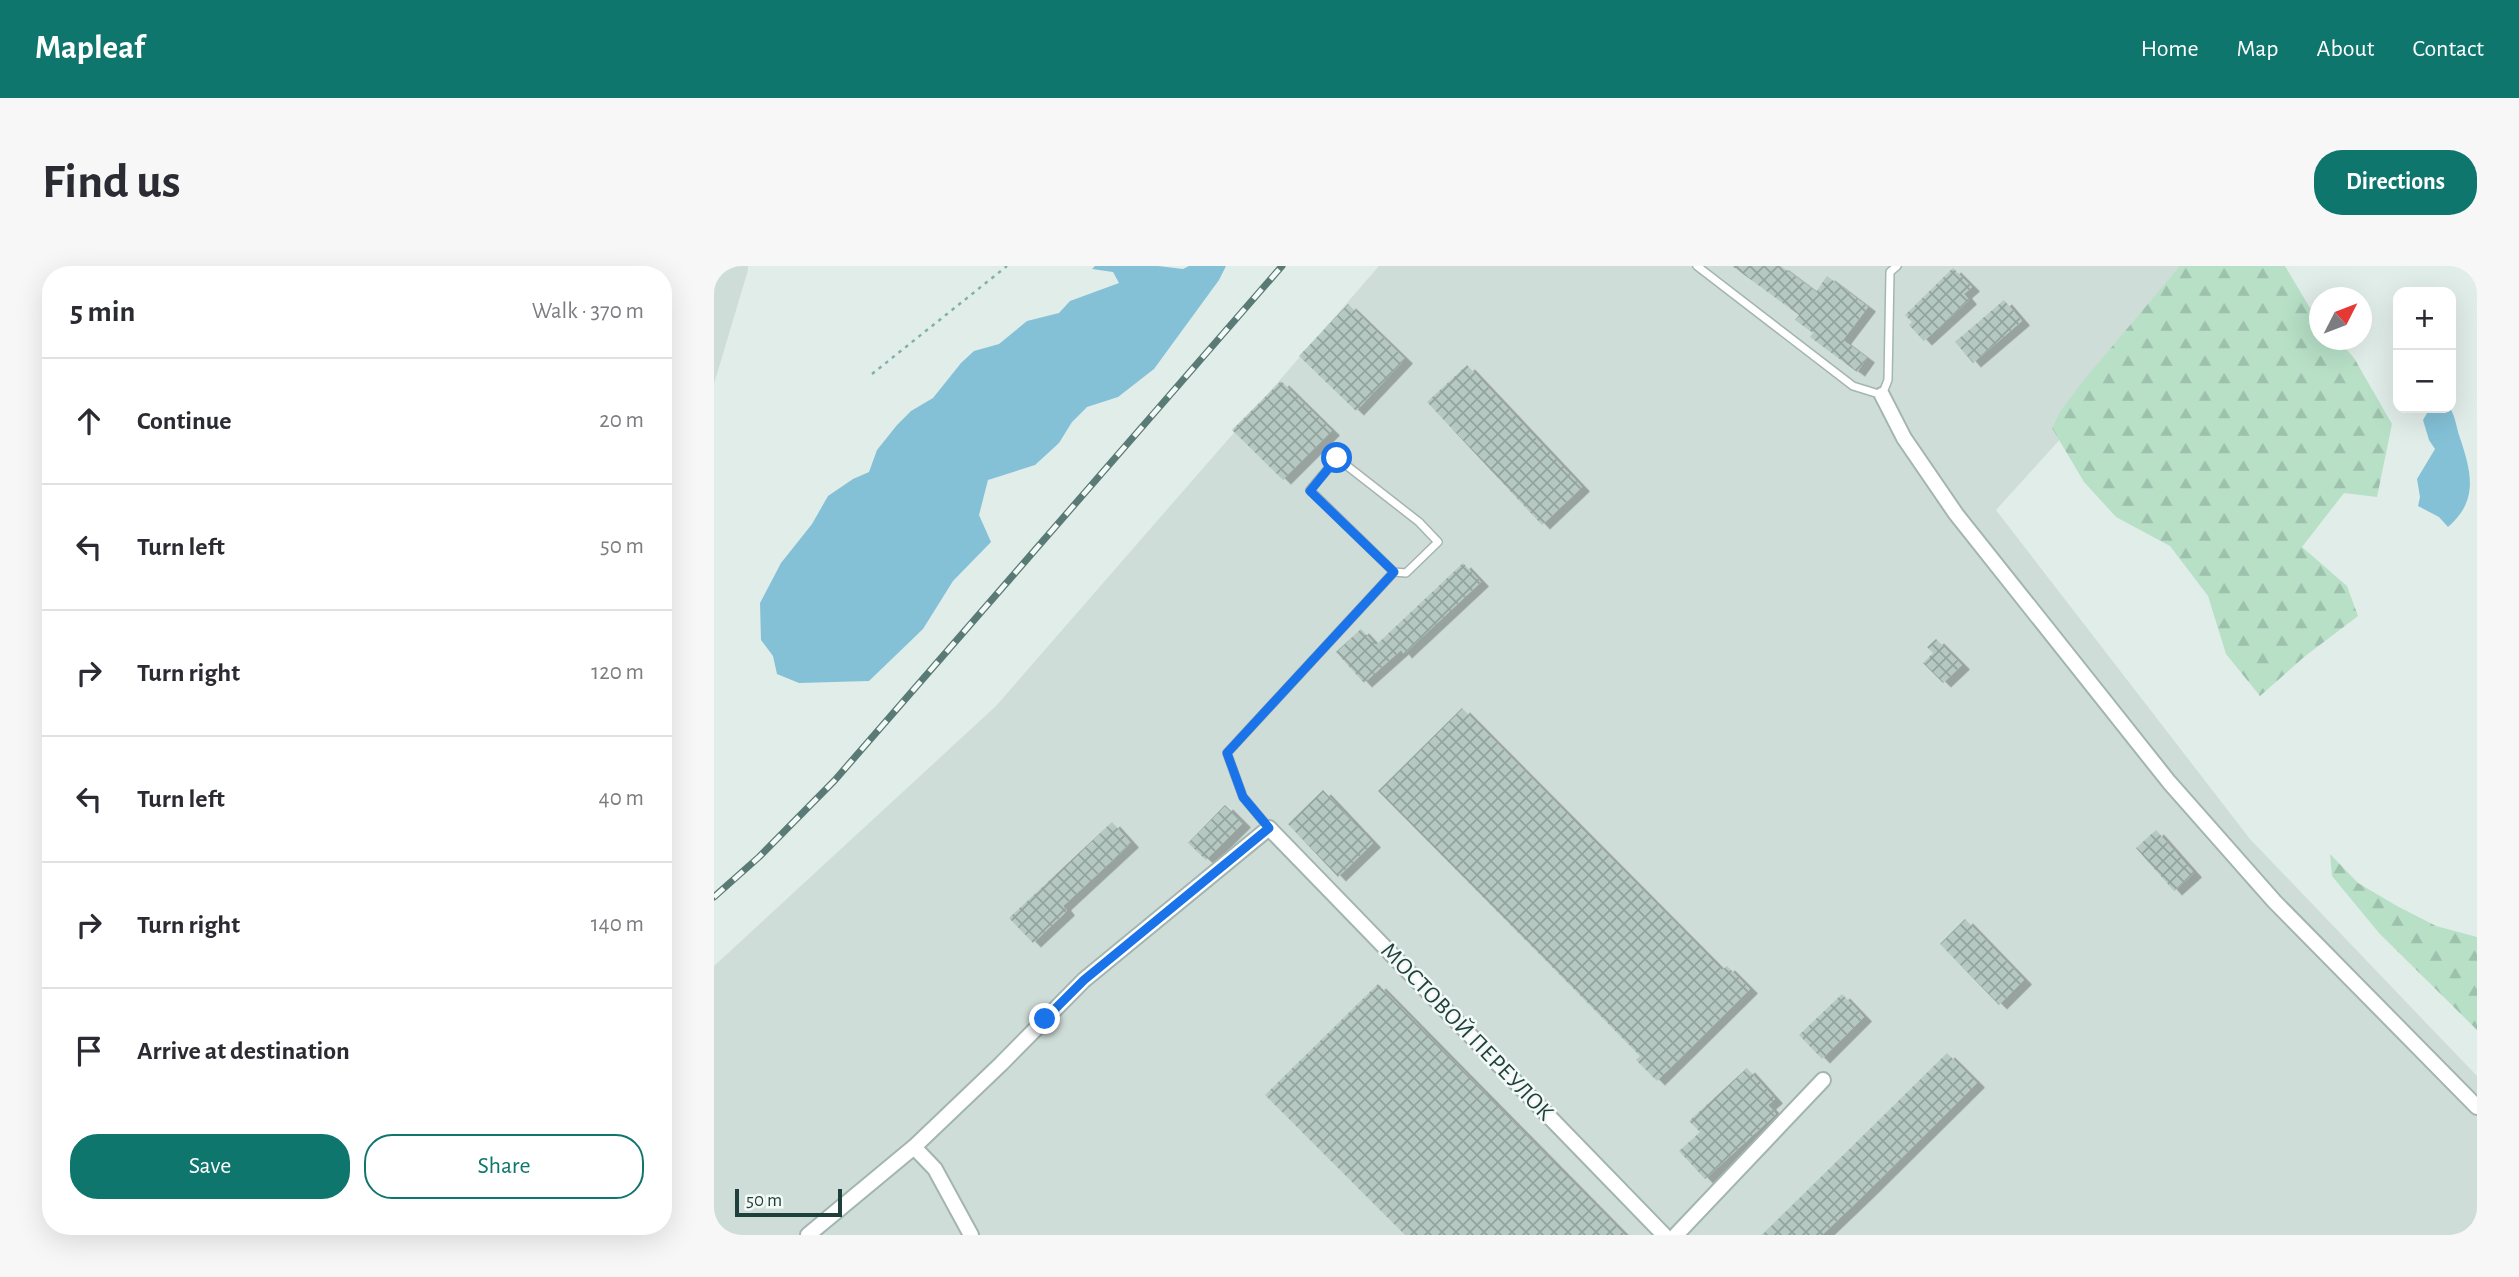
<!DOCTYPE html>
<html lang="en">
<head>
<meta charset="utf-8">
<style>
  :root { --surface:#fff; --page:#f7f7f7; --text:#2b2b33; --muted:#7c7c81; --line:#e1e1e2; --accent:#0f766e }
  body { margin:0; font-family:"Alegreya Sans",sans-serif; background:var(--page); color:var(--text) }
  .controls { position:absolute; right:21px; top:21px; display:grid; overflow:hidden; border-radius:14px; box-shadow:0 7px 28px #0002 }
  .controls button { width:63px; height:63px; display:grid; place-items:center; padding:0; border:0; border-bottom:2px solid var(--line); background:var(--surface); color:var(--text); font:35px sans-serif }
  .compass { position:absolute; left:1595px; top:21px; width:63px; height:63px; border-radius:50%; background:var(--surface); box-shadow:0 7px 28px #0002; rotate:48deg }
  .scale { position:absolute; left:21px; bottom:18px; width:107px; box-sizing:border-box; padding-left:7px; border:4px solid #1f3f3a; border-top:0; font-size:19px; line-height:24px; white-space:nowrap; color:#1f3f3a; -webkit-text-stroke:5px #f2f9f6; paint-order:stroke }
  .stop { position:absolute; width:21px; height:21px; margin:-16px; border:5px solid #1a73e8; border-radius:50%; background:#fff }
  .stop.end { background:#1a73e8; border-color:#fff; box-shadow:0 2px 7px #0008 }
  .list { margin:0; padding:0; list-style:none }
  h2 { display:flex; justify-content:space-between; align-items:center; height:91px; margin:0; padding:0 28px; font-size:30px }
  h2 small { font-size:23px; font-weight:400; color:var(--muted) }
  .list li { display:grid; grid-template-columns:46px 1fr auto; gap:21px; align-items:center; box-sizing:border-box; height:126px; padding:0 28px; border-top:2px solid var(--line) }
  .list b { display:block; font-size:26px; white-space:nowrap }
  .list em { font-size:23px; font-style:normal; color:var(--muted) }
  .actions { display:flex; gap:14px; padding:21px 28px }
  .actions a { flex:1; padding:16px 0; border:2px solid var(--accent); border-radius:28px; text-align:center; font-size:24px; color:var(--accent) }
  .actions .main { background:var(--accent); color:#fff }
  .icon { flex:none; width:38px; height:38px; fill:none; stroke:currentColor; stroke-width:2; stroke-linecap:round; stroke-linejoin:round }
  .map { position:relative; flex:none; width:1763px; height:969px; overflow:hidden; border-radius:28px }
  header { display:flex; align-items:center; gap:42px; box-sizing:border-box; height:98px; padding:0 35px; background:var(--accent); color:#fff }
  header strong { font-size:33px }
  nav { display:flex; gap:38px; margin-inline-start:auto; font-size:24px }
  .intro { display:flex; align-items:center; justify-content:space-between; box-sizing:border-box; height:168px; padding:0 42px }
  h1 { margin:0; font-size:49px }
  .button { padding:18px 32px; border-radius:28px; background:var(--accent); color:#fff; font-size:24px; font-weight:700 }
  main { display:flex; gap:42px; padding:0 42px }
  aside { flex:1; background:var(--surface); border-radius:28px; box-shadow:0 7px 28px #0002 }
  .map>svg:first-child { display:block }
</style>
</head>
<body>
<header>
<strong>Mapleaf</strong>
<nav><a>Home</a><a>Map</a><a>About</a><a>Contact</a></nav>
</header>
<div class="intro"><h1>Find us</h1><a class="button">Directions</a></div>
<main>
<aside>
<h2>5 min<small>Walk · 370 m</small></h2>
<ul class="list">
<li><svg class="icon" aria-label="ahead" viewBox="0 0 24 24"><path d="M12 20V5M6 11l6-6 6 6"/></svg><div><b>Continue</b></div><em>20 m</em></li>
<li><svg class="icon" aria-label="left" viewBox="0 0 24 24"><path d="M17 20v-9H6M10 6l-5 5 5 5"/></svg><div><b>Turn left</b></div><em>50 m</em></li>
<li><svg class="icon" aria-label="right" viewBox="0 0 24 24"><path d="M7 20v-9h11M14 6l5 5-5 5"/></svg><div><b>Turn right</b></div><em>120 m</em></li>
<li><svg class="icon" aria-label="left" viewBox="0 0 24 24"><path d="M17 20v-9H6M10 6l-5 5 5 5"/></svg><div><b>Turn left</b></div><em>40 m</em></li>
<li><svg class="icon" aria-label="right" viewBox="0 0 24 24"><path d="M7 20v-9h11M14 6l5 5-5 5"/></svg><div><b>Turn right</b></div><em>140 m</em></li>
<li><svg class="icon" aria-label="arrive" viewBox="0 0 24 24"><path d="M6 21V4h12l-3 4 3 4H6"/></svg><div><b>Arrive at destination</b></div></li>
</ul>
<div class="actions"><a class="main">Save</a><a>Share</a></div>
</aside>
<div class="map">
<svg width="1763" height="969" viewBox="0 0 1763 969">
  <defs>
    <pattern id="forest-firs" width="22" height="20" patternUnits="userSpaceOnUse" patternTransform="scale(1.75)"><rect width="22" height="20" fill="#b7e0c7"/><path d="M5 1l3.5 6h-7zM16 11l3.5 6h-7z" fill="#9dc1ac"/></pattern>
    <pattern id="building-cross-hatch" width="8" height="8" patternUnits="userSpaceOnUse" patternTransform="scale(1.75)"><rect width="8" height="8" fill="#b6c8c2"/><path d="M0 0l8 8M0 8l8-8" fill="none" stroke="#93a49f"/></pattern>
    <filter id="shadow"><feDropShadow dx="8" dy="4.5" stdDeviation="0" flood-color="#0004"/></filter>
  </defs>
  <rect width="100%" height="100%" fill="#e1ede9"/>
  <!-- built -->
  <g fill="#cfddd8">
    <path d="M0,0H34V4L0,118Z"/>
    <path d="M665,0H1503L1282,244L1536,573L1763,810V969H0V700L282,440Z"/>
  </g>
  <!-- forest -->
  <g fill="url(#forest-firs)">
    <path d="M1466,0H1571L1596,42L1605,53V74H1624L1640,92L1678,158L1663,231L1630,227L1588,281L1633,320L1644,350L1590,391L1546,430L1512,388L1494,330L1456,280L1402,251L1370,216L1338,162L1346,146L1369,115Z"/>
    <path d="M1616,588L1644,617L1683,640L1722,660L1763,671V764L1665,667L1618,610Z"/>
  </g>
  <!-- water -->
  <g fill="#84c1d7">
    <path d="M381,0H444L469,3L475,0H512L505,14L440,103L404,131L373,141L358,156L345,177L321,199L274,214L265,249L277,276L239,315L209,363L155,415L85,417L63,408L59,390L47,374L46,337L67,297L98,258L114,230L139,213L155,206L163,184L183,159L197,145L219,132L247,97L260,85L285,78L313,55L345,47L356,35L405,17L399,6L378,3Z"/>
    <path d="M1716,142H1736C1742,152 1742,161 1746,172C1759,210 1763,236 1734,261L1725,251L1704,240L1706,231L1703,213L1721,183L1715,174L1709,154Z"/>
  </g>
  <!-- building -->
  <g fill="url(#building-cross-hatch)" filter="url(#shadow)">
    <path d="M1018,0H1067L1102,26L1113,10L1154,41L1129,74L1153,92L1143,106L1096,71L1099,67L1081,54L1085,49Z"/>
    <path d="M1239,2L1258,21L1250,28L1255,34L1210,75L1195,59L1198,56L1191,49Z"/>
    <path d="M1290,34L1308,55L1259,97L1241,76Z"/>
    <path d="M634,38L691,93L642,145L585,90Z"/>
    <path d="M753,99L868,221L828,259L713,136Z"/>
    <path d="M567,115L618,165L569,214L518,164Z"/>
    <path d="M749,297L767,316L690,388L687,384L650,417L622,386L647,363L662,379Z"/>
    <path d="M1222,373L1248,399L1229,417L1209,397L1219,387L1213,381Z"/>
    <path d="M748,442L1008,704L1013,700L1036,723L943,815L922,794L926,790L664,525Z"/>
    <path d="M609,524L659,577L624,611L574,558Z"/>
    <path d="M511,539L529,557L492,594L474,577Z"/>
    <path d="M398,556L417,577L349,640L353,645L319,677L295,652Z"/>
    <path d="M1442,564L1480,607L1460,625L1422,582Z"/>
    <path d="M1251,653L1310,714L1285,739L1226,678Z"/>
    <path d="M664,718L911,969H691L551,829Z"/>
    <path d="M1128,728L1150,751L1108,793L1085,769Z"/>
    <path d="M1233,787L1263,817L1152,927L1108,969H1048Z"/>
    <path d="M1033,802L1061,833L1054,839L1062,848L991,913L965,885L986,866L975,855Z"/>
  </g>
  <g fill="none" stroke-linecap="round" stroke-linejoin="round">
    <defs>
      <g id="lane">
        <path d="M983,0L1139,120L1168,129L1174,114L1176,6L1183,0"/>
        <path d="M555,562L529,531L513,487L680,306L692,307L724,276L705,256L623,192L596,224L680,306"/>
      </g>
      <g id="street">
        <path d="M1168,129L1190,172L1242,248L1455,516L1560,635L1763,841"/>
        <path d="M200,881L221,903L257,969"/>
        <path d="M94,969L200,881L287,798L370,714L555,562L950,969"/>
        <path d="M962,969L1109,814"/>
      </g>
    </defs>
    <!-- lane casing -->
    <use href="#lane" stroke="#a3b5b1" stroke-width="10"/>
    <!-- street casing -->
    <use href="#street" stroke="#a3b5b1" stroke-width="18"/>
    <!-- path -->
    <path stroke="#7eb3a9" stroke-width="2.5" stroke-dasharray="3.5 5" stroke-linecap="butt" d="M158,108L293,0"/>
    <!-- lane -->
    <use href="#lane" stroke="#fff" stroke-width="7"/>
    <!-- street -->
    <use href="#street" stroke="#fff" stroke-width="14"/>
    <defs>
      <path id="rail" d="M0,631L45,591L121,514L568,0"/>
    </defs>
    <!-- rail casing -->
    <use href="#rail" stroke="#5a7b75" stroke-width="7"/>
    <!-- rail -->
    <use href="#rail" stroke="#f2f9f6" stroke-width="4.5" stroke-dasharray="13" stroke-linecap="butt"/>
  </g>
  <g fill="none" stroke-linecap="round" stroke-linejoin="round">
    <!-- route -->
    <path stroke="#1a73e8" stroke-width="9" d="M331,753L370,714L555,562L529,531L513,487L680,306L596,225L623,192"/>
  </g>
  <g text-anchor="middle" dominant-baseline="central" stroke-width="5" stroke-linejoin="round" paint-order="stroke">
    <!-- street labels -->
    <g font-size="24" fill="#1f3f3a" stroke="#f2f9f6">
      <text transform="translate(753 766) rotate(46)">МОСТОВОЙ ПЕРЕУЛОК</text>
    </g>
  </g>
</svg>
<div class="controls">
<button>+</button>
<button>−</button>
</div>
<svg class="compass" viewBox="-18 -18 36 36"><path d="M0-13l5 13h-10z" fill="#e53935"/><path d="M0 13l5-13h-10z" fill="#7c7c81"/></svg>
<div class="scale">50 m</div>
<div class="stop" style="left:623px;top:192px"></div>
<div class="stop end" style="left:331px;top:753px"></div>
</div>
</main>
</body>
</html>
